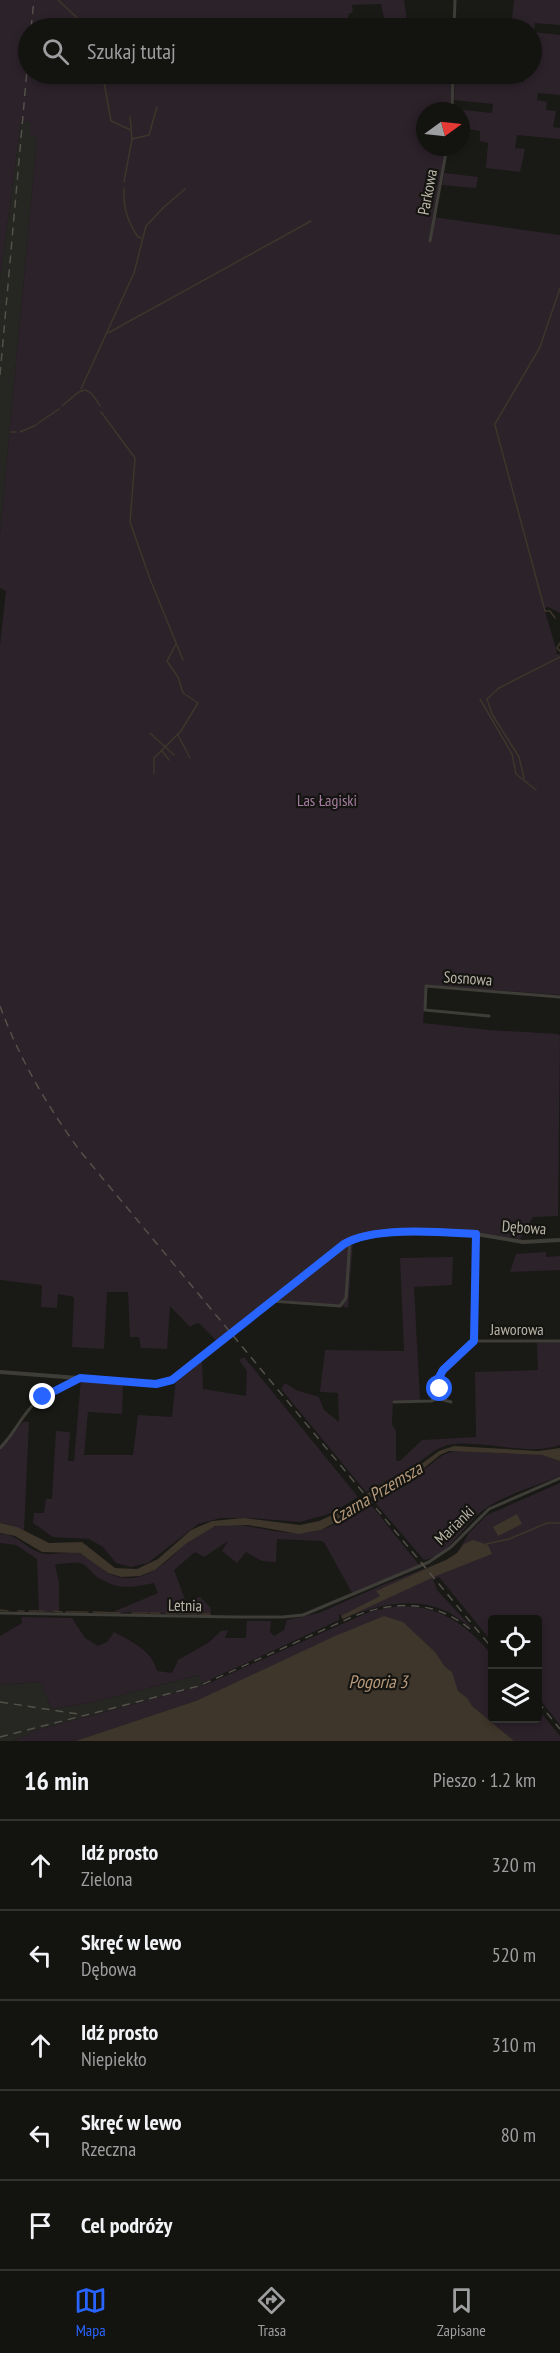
<!DOCTYPE html>
<html lang="pl">
<head>
<meta charset="utf-8">
<style>
  :root { --surface:#131310; --page:#1c1c19; --text:#f1f3f6; --muted:#9d9e9f; --line:#323230; --accent:#2864ff }
  body { margin:0; font-family:"PT Sans Narrow",sans-serif; background:var(--page); color:var(--text) }
  .controls { position:absolute; right:18px; bottom:18px; display:grid; overflow:hidden; border-radius:6px; box-shadow:0 3px 9px #0003 }
  .controls button { width:54px; height:54px; display:grid; place-items:center; padding:0; border:0; border-bottom:2px solid var(--line); background:var(--surface); color:var(--text); font:30px sans-serif }
  .compass { position:absolute; left:416px; top:102px; width:54px; height:54px; border-radius:50%; background:var(--surface); box-shadow:0 3px 9px #0003; rotate:75deg }
  .stop { position:absolute; width:18px; height:18px; margin:-14px; border:4px solid #2864ff; border-radius:50%; background:#fff }
  .stop.end { background:#2864ff; border-color:#fff; box-shadow:0 2px 6px #0008 }
  .list { margin:0; padding:0; list-style:none }
  h2 { display:flex; justify-content:space-between; align-items:center; height:78px; margin:0; padding:0 24px; font-size:26px }
  h2 small { font-size:20px; font-weight:400; color:var(--muted) }
  .list li { display:grid; grid-template-columns:39px 1fr auto; gap:18px; align-items:center; box-sizing:border-box; height:90px; padding:0 24px; border-top:2px solid var(--line) }
  .list b { display:block; font-size:22px; white-space:nowrap }
  .list p { margin:0; font-size:20px; white-space:nowrap; color:var(--muted) }
  .list em { font-size:20px; font-style:normal; color:var(--muted) }
  .icon { flex:none; width:33px; height:33px; fill:none; stroke:currentColor; stroke-width:2; stroke-linecap:round; stroke-linejoin:round }
  .map { position:relative; flex:none; width:560px; height:1741px; overflow:hidden }
  .search { position:absolute; background:var(--surface); box-shadow:0 3px 9px #0003; left:18px; right:18px; top:18px; height:66px; display:flex; align-items:center; gap:15px; box-sizing:border-box; padding:0 21px; border-radius:33px; color:var(--muted); font-size:22px }
  .sheet { height:528px; background:var(--surface) }
  nav { display:flex; justify-content:space-around; align-items:center; box-sizing:border-box; height:84px; border-top:2px solid var(--line); background:var(--surface); font-size:16px; color:var(--muted) }
  nav a { display:grid; justify-items:center; gap:3px }
  nav .on { color:var(--accent) }
  .map>svg:first-child { display:block }
</style>
</head>
<body>
<div class="map">
<svg width="560" height="1741" viewBox="0 0 560 1741">
  <rect width="100%" height="100%" fill="#191916"/>
  <!-- built -->
  <g fill="#262622">
    <path d="M21,121L30,122V133L37,139L0,534V279Z"/>
    <path d="M199,1675L205,1685L30,1732L31,1734L12,1741H0V1685L38,1682L41,1684L52,1709L94,1702Z"/>
  </g>
  <!-- green -->
  <g fill="#2c222a">
    <path d="M0,0H404L408,28H386L381,4L352,5L353,12L349,14L346,24L347,28H28V74H453L451,111H425V147H446L433,217L560,235V613L548,607L544,608L557,652L556,654H560V995L426,985L423,1023L489,1030L558,1034L560,1036L558,1216L533,1217L520,1239L462,1230L371,1231L354,1236L218,1342L200,1324L197,1323L190,1327L170,1306L167,1349L141,1348L139,1337H130L128,1292H107L104,1349L72,1347L74,1297L58,1294L57,1308L41,1307L42,1285L0,1280V645L6,591L0,588V534L37,139L30,133V122L21,121L0,279Z"/>
    <path d="M514,0H560V25L535,23L534,32L560,35V95L538,93L537,100L547,102L546,110L556,111L553,127L560,128V139L517,135L515,148L525,149L520,172L486,168L488,143L480,141V131L461,128V111H454V109L492,113L493,104L454,100L455,75L524,82L525,74H532V28H511Z"/>
    <path d="M444,173L478,177L476,188L442,185Z"/>
    <path d="M353,1241L348,1308L339,1305L277,1300Z"/>
    <path d="M546,1252V1257L560,1256V1270L510,1272L516,1254Z"/>
    <path d="M453,1257L452,1285L414,1287L420,1400L393,1401L392,1424L396,1431V1461H400L422,1440L476,1437L475,1372L538,1370L537,1343L560,1342V1445C527,1456 488,1441 455,1444C437,1445 425,1459 411,1468C396,1477 380,1482 366,1492L281,1389L285,1383L296,1390L319,1397L324,1410L339,1422L338,1393L320,1392L325,1350L404,1351L400,1258Z"/>
    <path d="M244,1357L358,1497L332,1513L300,1522L251,1518H221L198,1524L148,1563L131,1567L116,1563L103,1547L89,1539L53,1537L33,1523L34,1513H44L46,1499H52L56,1431L70,1432L68,1461H74L81,1379L123,1383L122,1414L88,1412L84,1455H133L138,1415L172,1417L176,1379L202,1359L203,1389L246,1396L247,1371L239,1360Z"/>
    <path d="M23,1422H29L24,1531L10,1525L0,1523V1450Z"/>
    <path d="M461,1451L542,1455L560,1461V1476C532,1488 494,1497 473,1519C459,1534 445,1557 424,1560L371,1498C386,1485 403,1483 419,1473C436,1463 438,1452 461,1451Z"/>
    <path d="M560,1483V1725L538,1697V1620H492V1642L439,1577L433,1579L437,1590L473,1629C466,1624 458,1618 450,1613C416,1595 375,1605 343,1619L339,1613V1620L203,1683L199,1675L94,1702L52,1709L41,1684L38,1682L0,1685V1636L22,1623L21,1617L72,1618L85,1638L98,1646L107,1642L114,1632C132,1642 152,1650 157,1671L172,1673L178,1660L208,1643L221,1631L228,1630L225,1638H246L247,1621H271L270,1632L274,1636L284,1630L287,1620L319,1613L380,1586L446,1560L457,1553L469,1533L487,1515Z"/>
    <path d="M368,1501L419,1565L352,1593L324,1542L320,1541L277,1539L276,1562L262,1561L246,1552L237,1563L222,1551L228,1541L204,1557L195,1552L174,1570L186,1602L200,1597L211,1608L210,1615L129,1612L113,1614V1612L158,1593L154,1583C130,1588 118,1590 97,1577C92,1573 88,1567 83,1564C75,1561 63,1564 55,1564L59,1583V1612H39L37,1559L16,1545L0,1543V1534C18,1534 25,1548 41,1553C54,1557 68,1549 81,1554C99,1560 100,1575 124,1578C163,1581 180,1538 213,1527C230,1523 247,1526 263,1529C311,1538 330,1533 368,1501Z"/>
    <path d="M398,1606C441,1606 466,1624 492,1655V1718H538V1709L560,1736V1741H12L30,1734V1732L205,1685L369,1612Z"/>
  </g>
  <!-- water -->
  <g fill="#3e352b">
    <path d="M454,1446L538,1451L560,1448V1461L542,1455L449,1451L440,1455L418,1473L381,1489L348,1516L321,1530L299,1534L248,1525L215,1526L187,1543L155,1570L140,1576L121,1577L108,1573L80,1553L42,1552L15,1536L0,1533V1523L17,1527L49,1543L82,1542L115,1568L137,1569L158,1559L191,1530L212,1521L244,1518L300,1525L319,1521L347,1508L382,1483L413,1470L439,1451Z"/>
    <path d="M517,1514L522,1524L498,1536L493,1527Z"/>
    <path d="M473,1540L488,1545L492,1554L436,1576L343,1619L341,1616L380,1596L376,1591L446,1560L457,1553L464,1544Z"/>
    <path d="M384,1616L403,1622L435,1652L445,1667L452,1672L458,1691L467,1698L472,1706L514,1741H76L196,1701L335,1636Z"/>
  </g>
  <g fill="none" stroke-linecap="round" stroke-linejoin="round">
    <!-- stream -->
    <g stroke="#3e352b" stroke-width="1.5">
      <path d="M58,0L88,28"/>
      <path d="M104,82L111,121L131,130"/>
      <path d="M132,139L149,135L157,107"/>
      <path d="M124,182L132,139L130,117"/>
      <path d="M124,188C123,207 127,221 138,237L141,238"/>
      <path d="M108,333L311,221"/>
      <path d="M81,389L134,273L146,226L164,207L185,189"/>
      <path d="M62,406C80,392 85,379 100,406"/>
      <path d="M101,412L135,458L130,522L150,579L183,660"/>
      <path d="M495,424L540,347L560,288"/>
      <path d="M495,425L545,611H550L555,618"/>
      <path d="M11,432H16"/>
      <path d="M20,432L34,426L59,409"/>
      <path d="M560,651L557,648L560,643"/>
      <path d="M480,699L512,754L516,774L536,790"/>
      <path d="M150,733L174,755"/>
      <path d="M178,735L190,758"/>
      <path d="M162,751L169,760"/>
      <path d="M154,774V758L181,731L198,703L183,693L178,677L167,661L176,644"/>
      <path d="M524,778L519,757L492,714L487,699L499,688L560,657"/>
      <path d="M486,1544L509,1539L547,1523H560"/>
      <path d="M0,1610L8,1611"/>
      <path d="M18,1611H24"/>
      <path d="M29,1611H38"/>
      <path d="M39,1611H44"/>
      <path d="M54,1611L62,1612"/>
      <path d="M66,1612H88"/>
      <path d="M93,1612L120,1613"/>
      <path d="M132,1613H148"/>
      <path d="M150,1613H160"/>
      <path d="M166,1613L210,1614"/>
    </g>
    <!-- minor -->
    <g stroke="#3e3d37" stroke-width="3">
      <path d="M387,24L455,23"/>
      <path d="M454,28L455,0"/>
      <path d="M452,111L453,74"/>
      <path d="M430,241L447,147"/>
      <path d="M489,1016L425,1010L426,986L560,997"/>
      <path d="M272,1301L340,1306L346,1298L350,1240"/>
      <path d="M474,1341H560"/>
      <path d="M394,1402L431,1401L439,1398"/>
      <path d="M451,1402L440,1399L437,1381L441,1373L474,1341L476,1234"/>
      <path d="M0,1448C13,1435 20,1419 32,1406C44,1393 62,1386 78,1379"/>
      <path d="M0,1613L237,1617H283L303,1615L429,1562L451,1547L489,1509L560,1478"/>
    </g>
    <!-- tertiary -->
    <path stroke="#3e3d37" stroke-width="4" d="M0,1372L156,1384L168,1381L187,1369L344,1244L364,1235L411,1233L476,1234L523,1242L560,1240"/>
    <!-- rail -->
    <g stroke="#53514a" stroke-width="1.5" stroke-dasharray="8 6" stroke-linecap="butt">
      <path d="M31,28L34,0"/>
      <path d="M0,375L28,59"/>
      <path d="M0,1006C19,1058 47,1106 80,1151L492,1648"/>
      <path d="M0,1702L78,1714"/>
      <path d="M538,1702L560,1729"/>
      <path d="M0,1737L199,1686L352,1617C394,1600 436,1600 471,1630"/>
    </g>
  </g>
  <g fill="none" stroke-linecap="round" stroke-linejoin="round">
    <!-- route -->
    <path stroke="#2864ff" stroke-width="8" d="M43,1397L80,1378L156,1384L172,1380L344,1244C373,1226 442,1232 476,1234L474,1341L443,1370L437,1381L440,1389"/>
  </g>
  <g text-anchor="middle" dominant-baseline="central" stroke-width="4.5" stroke-linejoin="round" paint-order="stroke">
    <!-- street labels -->
    <g font-size="16" fill="#bab5a7" stroke="#141411">
      <text transform="translate(427 192) rotate(-79)">Parkowa</text>
      <text transform="translate(468 978) rotate(4)">Sosnowa</text>
      <text transform="translate(524 1227) rotate(4)">Dębowa</text>
      <text x="517" y="1329">Jaworowa</text>
      <text transform="translate(454 1525) rotate(-44)">Marianki</text>
      <text transform="translate(185 1605) rotate(1)">Letnia</text>
    </g>
    <!-- park labels -->
    <g font-size="16" fill="#a67da1" stroke="#141411">
      <text x="327" y="800">Las Łagiski</text>
    </g>
    <!-- water labels -->
    <g font-size="18" font-style="italic" fill="#b79b7c" stroke="#141411">
      <text transform="translate(376 1493) rotate(-31)">Czarna Przemsza</text>
      <text x="378" y="1681">Pogoria 3</text>
    </g>
  </g>
</svg>
<div class="controls">
<button><svg class="icon" aria-label="locate" viewBox="0 0 24 24"><circle cx="12" cy="12" r="6"/><path d="M12 2v4M12 18v4M2 12h4M18 12h4"/></svg></button>
<button><svg class="icon" aria-label="layers" viewBox="0 0 24 24"><path d="M12 4l9 5-9 5-9-5zM3 14l9 5 9-5"/></svg></button>
</div>
<svg class="compass" viewBox="-18 -18 36 36"><path d="M0-13l5 13h-10z" fill="#e53935"/><path d="M0 13l5-13h-10z" fill="#9d9e9f"/></svg>
<div class="stop" style="left:440px;top:1389px"></div>
<div class="stop end" style="left:43px;top:1397px"></div>
<div class="search"><svg class="icon" aria-label="search" viewBox="0 0 24 24"><circle cx="10" cy="10" r="6"/><path d="M15 15l6 6"/></svg>Szukaj tutaj</div>
</div>
<section class="sheet">
<h2>16 min<small>Pieszo · 1.2 km</small></h2>
<ul class="list">
<li><svg class="icon" aria-label="ahead" viewBox="0 0 24 24"><path d="M12 20V5M6 11l6-6 6 6"/></svg><div><b>Idź prosto</b><p>Zielona</p></div><em>320 m</em></li>
<li><svg class="icon" aria-label="left" viewBox="0 0 24 24"><path d="M17 20v-9H6M10 6l-5 5 5 5"/></svg><div><b>Skręć w lewo</b><p>Dębowa</p></div><em>520 m</em></li>
<li><svg class="icon" aria-label="ahead" viewBox="0 0 24 24"><path d="M12 20V5M6 11l6-6 6 6"/></svg><div><b>Idź prosto</b><p>Niepiekło</p></div><em>310 m</em></li>
<li><svg class="icon" aria-label="left" viewBox="0 0 24 24"><path d="M17 20v-9H6M10 6l-5 5 5 5"/></svg><div><b>Skręć w lewo</b><p>Rzeczna</p></div><em>80 m</em></li>
<li><svg class="icon" aria-label="arrive" viewBox="0 0 24 24"><path d="M6 21V4h12l-3 4 3 4H6"/></svg><div><b>Cel podróży</b></div></li>
</ul>
</section>
<nav>
<a class="on"><svg class="icon" aria-label="map" viewBox="0 0 24 24"><path d="M3 6l6-2 6 2 6-2v14l-6 2-6-2-6 2zM9 4v14M15 6v14"/></svg>Mapa</a>
<a><svg class="icon" aria-label="directions" viewBox="0 0 24 24"><path d="M12 3l9 9-9 9-9-9zM9 14v-3h6M13 9l2 2-2 2"/></svg>Trasa</a>
<a><svg class="icon" aria-label="saved" viewBox="0 0 24 24"><path d="M7 4h10v16l-5-4-5 4z"/></svg>Zapisane</a>
</nav>
</body>
</html>
